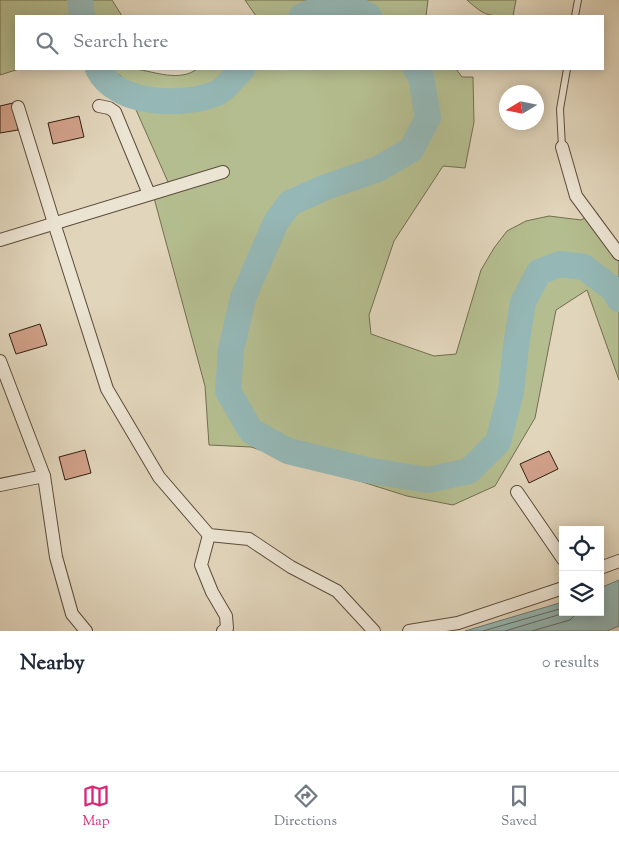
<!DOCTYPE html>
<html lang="en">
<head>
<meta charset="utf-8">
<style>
  :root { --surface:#fff; --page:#f2f2f3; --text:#1f2937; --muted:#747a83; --line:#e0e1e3; --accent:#db2777 }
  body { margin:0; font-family:"Sorts Mill Goudy",serif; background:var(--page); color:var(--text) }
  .controls { position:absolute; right:15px; bottom:15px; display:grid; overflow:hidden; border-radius:0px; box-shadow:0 2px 12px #0003 }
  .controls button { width:45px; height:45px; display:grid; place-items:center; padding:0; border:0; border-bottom:1px solid var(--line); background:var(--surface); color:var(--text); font:25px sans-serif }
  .compass { position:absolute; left:499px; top:85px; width:45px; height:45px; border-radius:50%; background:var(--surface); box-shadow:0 2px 12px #0003; rotate:260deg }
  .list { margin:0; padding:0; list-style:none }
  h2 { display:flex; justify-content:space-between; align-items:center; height:65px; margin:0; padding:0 20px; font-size:21px }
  h2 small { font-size:16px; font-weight:400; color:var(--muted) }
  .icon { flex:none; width:28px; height:28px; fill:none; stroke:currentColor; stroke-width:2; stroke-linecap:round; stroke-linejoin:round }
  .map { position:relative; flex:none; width:619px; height:631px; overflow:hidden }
  .search { position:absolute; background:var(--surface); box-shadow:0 2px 12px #0003; left:15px; right:15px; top:15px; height:55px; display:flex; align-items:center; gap:12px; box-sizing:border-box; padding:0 18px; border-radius:0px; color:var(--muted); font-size:19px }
  .sheet { height:140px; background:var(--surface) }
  nav { display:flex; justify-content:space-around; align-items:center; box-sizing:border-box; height:70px; border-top:1px solid var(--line); background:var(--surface); font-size:14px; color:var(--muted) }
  nav a { display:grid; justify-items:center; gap:2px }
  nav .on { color:var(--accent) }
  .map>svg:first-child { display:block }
</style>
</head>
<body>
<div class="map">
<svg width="619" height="631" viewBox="0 0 619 631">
  <rect width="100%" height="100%" fill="#e1d5bb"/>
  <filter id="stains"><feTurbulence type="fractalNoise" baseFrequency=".004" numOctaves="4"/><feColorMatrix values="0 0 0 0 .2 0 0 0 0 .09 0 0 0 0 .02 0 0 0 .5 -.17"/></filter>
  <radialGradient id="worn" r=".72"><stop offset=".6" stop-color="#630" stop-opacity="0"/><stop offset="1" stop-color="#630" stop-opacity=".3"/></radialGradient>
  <!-- green -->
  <g fill="#b4bd8f" stroke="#726e51">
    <path d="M0,0H112L122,16H16V69H19L0,75Z"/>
    <path d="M245,0H428L426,16H256Z"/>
    <path d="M467,0H516L513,16C488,16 486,17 467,0Z"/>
    <path d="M109,69C118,69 127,68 136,69C155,72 180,82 197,69H456L462,77H473L474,122L465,168L443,166L394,241L369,315L371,334L434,356L456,354L481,270L494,248L507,231L526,221L549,216L581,220L596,212L619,244V380L587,290L556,310L535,418L495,486L453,505L407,496L251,447L209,445L205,386L154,198L172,191L121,76Z"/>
  </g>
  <!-- water -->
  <path fill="#95b8b6" stroke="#6d7a75" d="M619,580V626L607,631H465L563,602V612H600V588Z"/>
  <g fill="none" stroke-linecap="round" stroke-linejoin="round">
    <!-- shore -->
    <g stroke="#636b64" stroke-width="1">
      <path d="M483,631L563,608"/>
      <path d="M505,631L568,612"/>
      <path d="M532,631L570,620L578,612"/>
    </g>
    <!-- river -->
    <g stroke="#95b8b6" stroke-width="26">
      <path d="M80,0L82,16"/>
      <path d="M302,16C331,4 341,0 369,16"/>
      <path d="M98,69C117,106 183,107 217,93C226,89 235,76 242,69"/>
      <path d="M416,69L421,77L428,118L411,150L378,169L326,187L290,203L276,222L243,298L231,350L228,391L251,431L288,451L366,470L428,480L469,471L498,442L511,392L516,346L523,302L539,272L560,264L584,267L614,290L619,299"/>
    </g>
  </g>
  <!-- building -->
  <g fill="#d1a089" stroke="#311e13">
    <path d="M13,103L18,130L0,133V106Z"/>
    <path d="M79,116L84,137L53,144L48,123Z"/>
    <path d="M40,324L47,345L16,354L9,334Z"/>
    <path d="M85,450L91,473L65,480L59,457Z"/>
    <path d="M549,451L558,469L529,483L520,464Z"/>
  </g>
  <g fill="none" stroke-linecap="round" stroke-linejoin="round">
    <defs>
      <g id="service">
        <path d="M575,16L578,0"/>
        <path d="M562,147L560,109L567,69"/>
      </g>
      <g id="minor">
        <path d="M99,106L109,108L115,112L149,194"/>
        <path d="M18,107L54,223L107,389L159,477L209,535L249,539L291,567L337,591L374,631"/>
        <path d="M562,147L576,196L619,254"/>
        <path d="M0,240L223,172"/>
        <path d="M0,361L44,476L56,557L72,614L86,631"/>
        <path d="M0,485L44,476"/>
        <path d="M517,492L563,559"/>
        <path d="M209,535L201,565L212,592L226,616L227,628L223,631"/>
        <path d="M600,568L619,561"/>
        <path d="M409,631L458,623L563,588"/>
      </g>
    </defs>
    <!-- service casing -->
    <use href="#service" stroke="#5d4c3d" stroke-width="8"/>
    <!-- minor casing -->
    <use href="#minor" stroke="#5d4c3d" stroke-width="14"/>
    <!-- service -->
    <use href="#service" stroke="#ece4d3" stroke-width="6"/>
    <!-- minor -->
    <use href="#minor" stroke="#ece4d3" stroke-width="12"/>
  </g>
  <rect width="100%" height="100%" filter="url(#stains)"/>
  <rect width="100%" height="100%" fill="url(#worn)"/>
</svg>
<div class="controls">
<button><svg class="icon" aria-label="locate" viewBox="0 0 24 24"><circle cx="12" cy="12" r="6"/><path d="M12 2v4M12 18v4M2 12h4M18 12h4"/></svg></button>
<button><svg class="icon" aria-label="layers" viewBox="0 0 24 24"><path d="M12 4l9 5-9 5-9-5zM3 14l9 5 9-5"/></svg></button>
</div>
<svg class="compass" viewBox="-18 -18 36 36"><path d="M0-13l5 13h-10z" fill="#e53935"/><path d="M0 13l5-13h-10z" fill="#747a83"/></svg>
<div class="search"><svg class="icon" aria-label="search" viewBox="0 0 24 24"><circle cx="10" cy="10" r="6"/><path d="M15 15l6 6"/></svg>Search here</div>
</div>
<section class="sheet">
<h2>Nearby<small>0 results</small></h2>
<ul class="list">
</ul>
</section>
<nav>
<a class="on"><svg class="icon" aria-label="map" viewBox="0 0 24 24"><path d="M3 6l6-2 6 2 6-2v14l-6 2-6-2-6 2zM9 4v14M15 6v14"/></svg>Map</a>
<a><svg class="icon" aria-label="directions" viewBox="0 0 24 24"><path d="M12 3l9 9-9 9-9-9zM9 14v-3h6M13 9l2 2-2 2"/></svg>Directions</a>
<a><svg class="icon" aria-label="saved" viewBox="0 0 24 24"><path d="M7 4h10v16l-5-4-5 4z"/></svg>Saved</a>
</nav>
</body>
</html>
